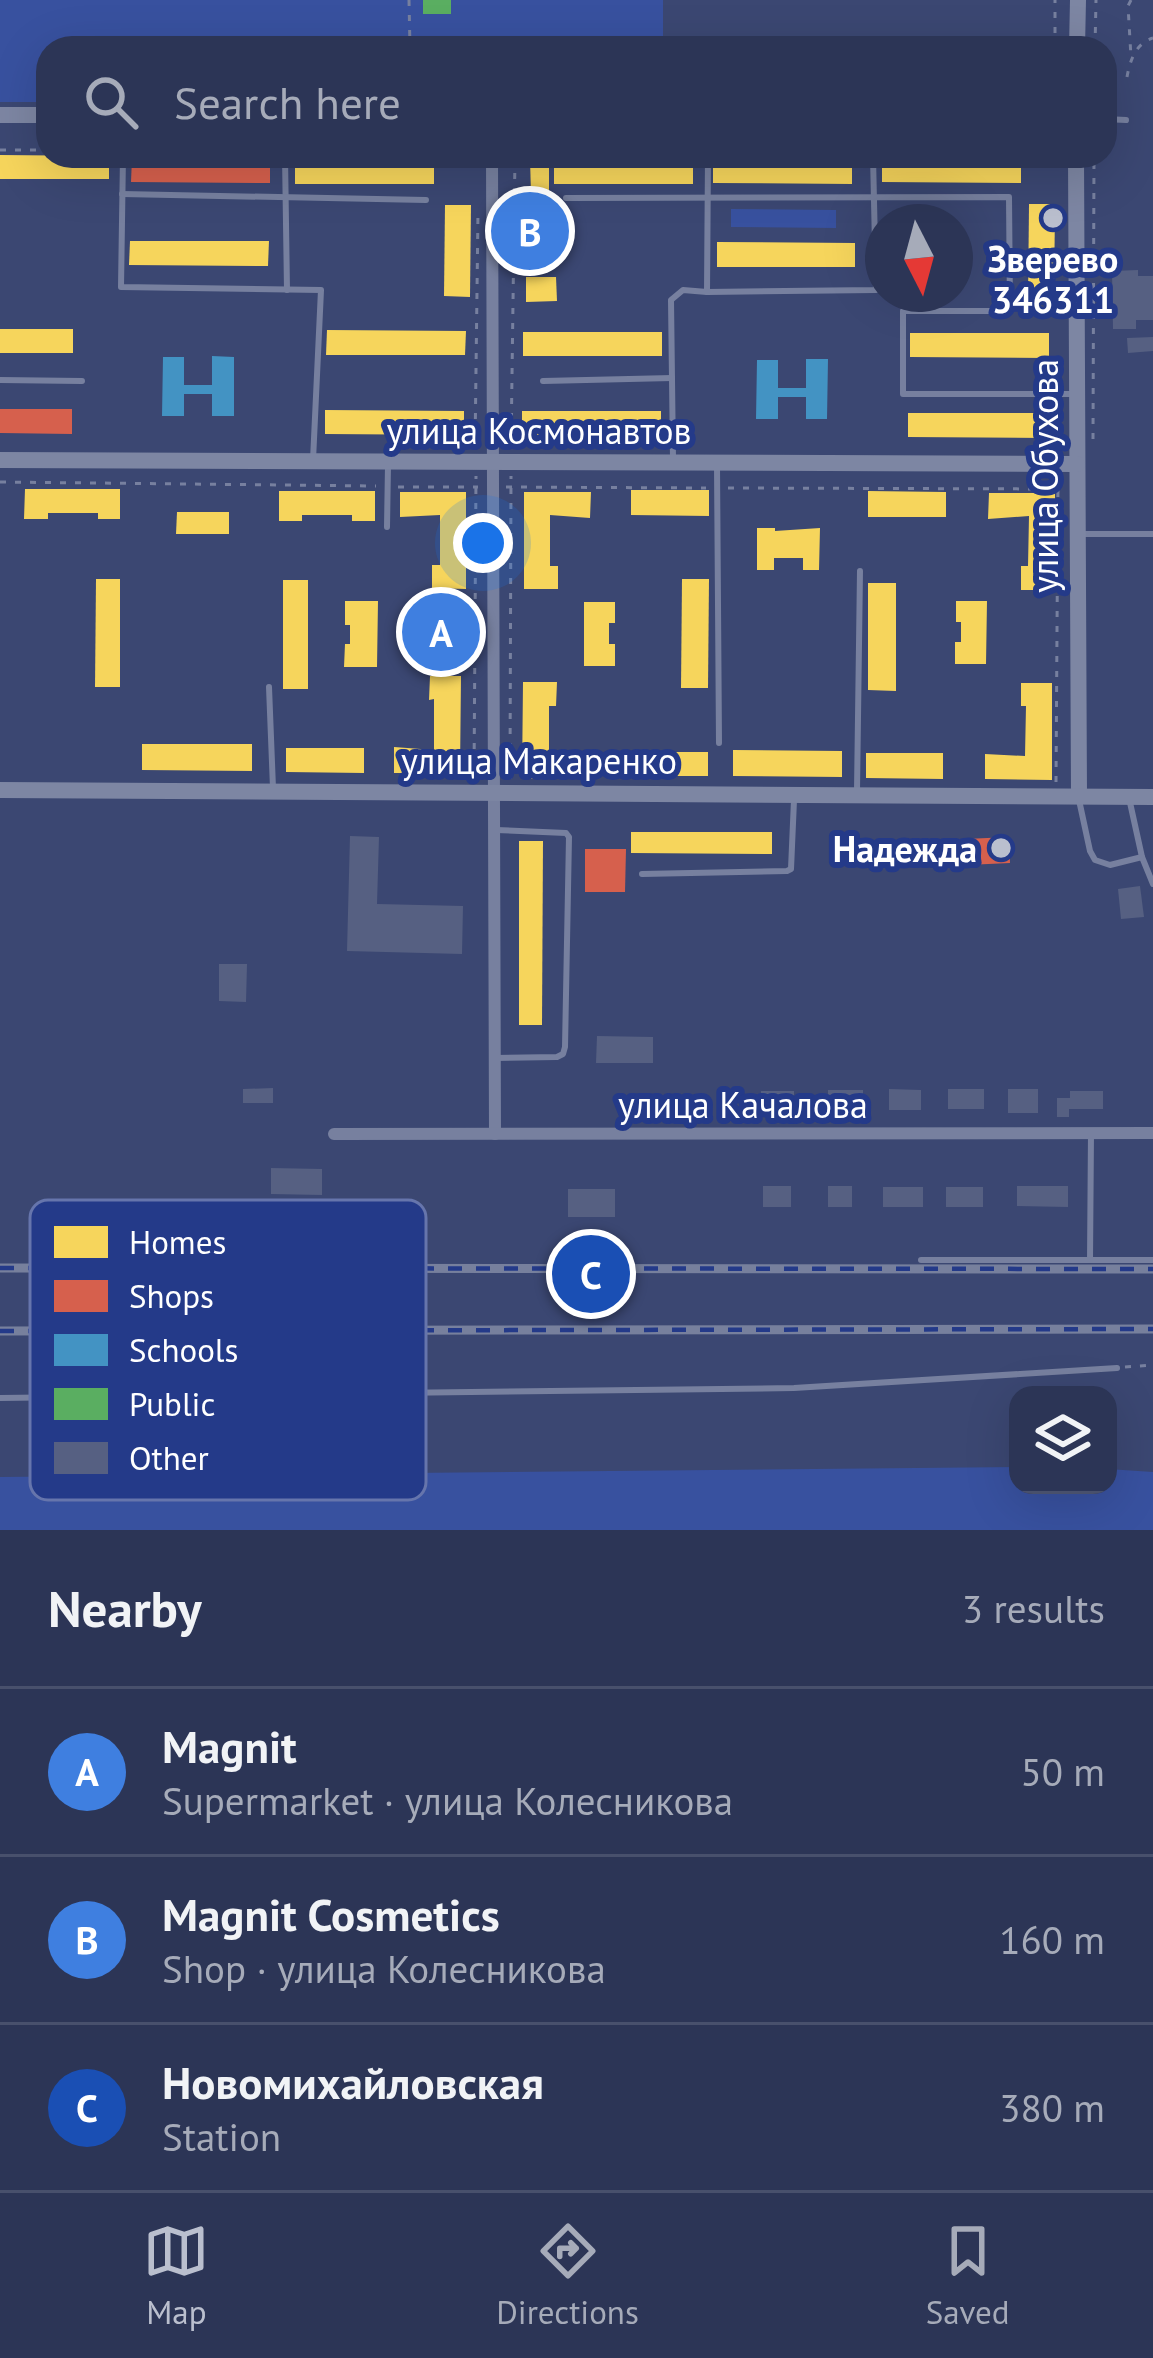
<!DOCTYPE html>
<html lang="en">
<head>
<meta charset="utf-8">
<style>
  :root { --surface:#2c3556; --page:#384060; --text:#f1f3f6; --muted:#a6abb9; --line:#48506c; --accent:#babfce }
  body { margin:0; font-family:"PT Sans",sans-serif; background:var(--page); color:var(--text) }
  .controls { position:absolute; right:36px; bottom:36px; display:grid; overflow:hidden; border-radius:24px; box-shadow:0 12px 48px #0002 }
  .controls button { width:108px; height:108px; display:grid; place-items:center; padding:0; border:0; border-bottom:3px solid var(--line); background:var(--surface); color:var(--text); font:60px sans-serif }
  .compass { position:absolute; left:865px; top:204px; width:108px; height:108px; border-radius:50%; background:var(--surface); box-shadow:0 12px 48px #0002; rotate:174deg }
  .you { position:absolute; left:483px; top:543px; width:42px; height:42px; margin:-30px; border:9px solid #fff; border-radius:50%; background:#1a73e8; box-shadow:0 0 0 18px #1a73e833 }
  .badge { display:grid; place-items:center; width:78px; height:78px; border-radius:50%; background:var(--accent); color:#fff; font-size:39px; font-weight:700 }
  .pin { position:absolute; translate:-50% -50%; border:6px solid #fff; box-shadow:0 3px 12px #0006 }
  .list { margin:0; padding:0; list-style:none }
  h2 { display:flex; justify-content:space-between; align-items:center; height:156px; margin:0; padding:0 48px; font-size:51px }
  h2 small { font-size:39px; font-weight:400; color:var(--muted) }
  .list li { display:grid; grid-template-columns:78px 1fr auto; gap:36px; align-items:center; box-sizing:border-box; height:168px; padding:0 48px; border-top:3px solid var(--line) }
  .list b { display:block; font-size:45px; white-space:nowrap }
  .list p { margin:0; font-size:39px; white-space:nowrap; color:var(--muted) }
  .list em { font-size:39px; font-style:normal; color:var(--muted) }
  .icon { flex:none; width:66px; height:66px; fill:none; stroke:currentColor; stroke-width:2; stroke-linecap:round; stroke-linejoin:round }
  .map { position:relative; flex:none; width:1153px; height:1530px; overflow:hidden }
  .search { position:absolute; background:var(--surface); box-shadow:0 12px 48px #0002; left:36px; right:36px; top:36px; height:132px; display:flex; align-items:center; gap:30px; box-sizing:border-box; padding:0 42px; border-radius:36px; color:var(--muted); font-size:45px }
  .sheet { height:660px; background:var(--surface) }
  nav { display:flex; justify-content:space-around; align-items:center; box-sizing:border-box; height:168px; border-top:3px solid var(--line); background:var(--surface); font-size:33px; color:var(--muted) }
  nav a { display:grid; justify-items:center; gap:6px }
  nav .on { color:var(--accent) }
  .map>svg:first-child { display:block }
</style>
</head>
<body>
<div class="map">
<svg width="1153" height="1530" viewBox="0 0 1153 1530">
  <rect width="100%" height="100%" fill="#3b4772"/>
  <!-- green -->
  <g fill="#38519f">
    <path d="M0,0H663V48H48V102H0Z"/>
    <path d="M731,209L836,210V228L731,227Z"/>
    <path d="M1018,1467V1485H1108V1469L1153,1472V1530H0V1477Z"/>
  </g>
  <!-- homes -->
  <g fill="#f6d55c">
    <path d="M0,155L109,156V179H0Z"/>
    <path d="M530,158H549V194H531Z"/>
    <path d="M882,158L1021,159V183L882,182Z"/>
    <path d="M713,159H852V184L713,183Z"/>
    <rect x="295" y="160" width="139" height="24"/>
    <rect x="554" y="160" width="139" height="24"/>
    <path d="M1029,204H1055L1054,302H1028Z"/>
    <path d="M445,205H471L470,297L444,296Z"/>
    <path d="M130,241H269L268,266L129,265Z"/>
    <path d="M717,242L855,243V267H717Z"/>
    <path d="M526,277H556L557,301L526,302Z"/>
    <rect x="0" y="329" width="73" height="24"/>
    <path d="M327,330L466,331L465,355H326Z"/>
    <rect x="523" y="332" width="139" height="24"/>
    <path d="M910,333H1049V358L910,357Z"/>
    <path d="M325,410L464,411V435L325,434Z"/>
    <path d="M522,411H661V436L522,435Z"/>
    <path d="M908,413H1047V438L908,437Z"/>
    <path d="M25,489H120V519H98V513H48V519H24Z"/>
    <path d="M631,490H709V516L631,515Z"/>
    <path d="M279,491H375V521H352V515H302V521H279Z"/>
    <path d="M868,491L946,492V517H868Z"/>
    <path d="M400,492H466V589L432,588V565H440V515L400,517Z"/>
    <path d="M524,492H591L590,518L550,515V566H558V589H524Z"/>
    <path d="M989,493H1055V590H1021V566H1028L1029,516L988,519Z"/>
    <path d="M177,512H229V534H176Z"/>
    <path d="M757,528H775V531L820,528L819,570H803V558H774V570H757Z"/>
    <path d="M96,579H120V687H95Z"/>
    <path d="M682,579H709L708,688H681Z"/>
    <rect x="283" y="580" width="25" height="109"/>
    <path d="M868,583H896V691L868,690Z"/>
    <path d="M345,601H378L377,667H344L345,644H350V625H345Z"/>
    <path d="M956,601H987L986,664H955V642H961V622H956Z"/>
    <path d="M584,602H615V623H609V644H615V666H584Z"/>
    <path d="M430,676H461L460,773H394V747L434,750V699L429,700Z"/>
    <path d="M523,682H557L556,706H549V756L589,753V779H522Z"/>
    <path d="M1021,683H1052V780L985,779V754L1025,756L1026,706H1021Z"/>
    <path d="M142,744H252V771L142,770Z"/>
    <path d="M286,748H364V773L286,772Z"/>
    <path d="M733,750L842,751V777L733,776Z"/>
    <rect x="630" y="752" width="78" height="24"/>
    <path d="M866,753H943V779L866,778Z"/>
    <path d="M631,832H772V854L631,853Z"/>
    <path d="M519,841H543L542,1025H519Z"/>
  </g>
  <!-- shops -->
  <g fill="#d6604d">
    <path d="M132,158H270V183L131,182Z"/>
    <path d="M526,209L552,210L551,270H525Z"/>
    <path d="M0,409H72V434L0,433Z"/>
    <path d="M465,597L466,661L434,662L433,598Z"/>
    <path d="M1009,837L1010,863L945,866L944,840Z"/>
    <path d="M585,849H626L625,892H585Z"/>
  </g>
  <!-- schools -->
  <g fill="#4393c3">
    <path d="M212,356L234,357V416H212V394H184V416H162L163,357H184V385H212Z"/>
    <path d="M806,359H828L827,419H806V397H778V419H756L757,360H778V388H806Z"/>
  </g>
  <!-- public -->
  <rect fill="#5aae61" x="423" y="0" width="28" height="14"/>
  <!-- building -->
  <g fill="#566082">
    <path d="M1138,270V276H1153V320H1136V329H1113L1112,271Z"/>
    <path d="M1153,337V351L1128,353L1127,338Z"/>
    <path d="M350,836L379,837L377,904L463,906L462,954L347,951Z"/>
    <path d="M1140,886L1144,917L1121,919L1118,889Z"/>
    <path d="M219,964H247L246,1002L219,1001Z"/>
    <path d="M597,1036L653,1037V1063H596Z"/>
    <path d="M273,1088V1103H243V1089Z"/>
    <path d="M889,1089L921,1090V1110H889Z"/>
    <rect x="948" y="1089" width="36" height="20"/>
    <rect x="1008" y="1089" width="30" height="24"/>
    <rect x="828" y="1090" width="35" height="20"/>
    <rect x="761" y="1091" width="33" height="18"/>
    <path d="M1070,1091H1103V1109H1069V1117H1057V1098H1070Z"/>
    <path d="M271,1168L322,1169V1195L271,1194Z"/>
    <rect x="763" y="1186" width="28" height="21"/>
    <rect x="828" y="1186" width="24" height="21"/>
    <path d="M1017,1186H1068V1207L1017,1206Z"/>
    <rect x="883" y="1187" width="40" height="20"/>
    <rect x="946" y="1187" width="37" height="20"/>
    <rect x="568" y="1189" width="47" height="28"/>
  </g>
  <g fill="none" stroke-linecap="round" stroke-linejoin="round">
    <!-- path -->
    <g stroke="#77809f" stroke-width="3" stroke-dasharray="6 9" stroke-linecap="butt">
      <path d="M409,0L410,48"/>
      <path d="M1131,0L1128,6L1131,57"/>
      <path d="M1055,48V0"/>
      <path d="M1095,48L1096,0"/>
      <path d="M1127,77C1130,60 1136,43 1153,38"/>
      <path d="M0,150H48"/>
      <path d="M506,197L557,198"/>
      <path d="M1093,439L1094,156"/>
      <path d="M475,449L478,212"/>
      <path d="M511,449L515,156"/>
      <path d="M0,482L376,486"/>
      <path d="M398,487H478"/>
      <path d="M506,487L706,488"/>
      <path d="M728,488L1060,489"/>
      <path d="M474,779L476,476"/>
      <path d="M510,779L511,476"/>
      <path d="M1056,782L1058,480"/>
      <path d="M1125,1367L1153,1365"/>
    </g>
    <!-- lane -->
    <g stroke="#77809f" stroke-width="6">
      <path d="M1105,119L1126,120"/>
      <path d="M123,156L121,287L321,290L313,460"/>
      <path d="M285,156L287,290"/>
      <path d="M122,194L426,200"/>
      <path d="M566,198L1009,197L1010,311H903V394H1074"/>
      <path d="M707,292L876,290L873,156"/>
      <path d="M0,380L82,381"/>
      <path d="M543,381L672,378"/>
      <path d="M673,459L671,300L683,290L707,292L708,156"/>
      <path d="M717,465L719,743"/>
      <path d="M387,527L388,465"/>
      <path d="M1081,534H1153"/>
      <path d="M269,687L273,788"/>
      <path d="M857,791L860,571"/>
      <path d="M1079,800L1090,851L1095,860L1110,865L1142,857L1129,798"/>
      <path d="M1142,857L1153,884"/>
      <path d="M642,874L787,871L791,869L794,800"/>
      <path d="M495,1058L557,1057L563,1054L565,1047L569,837L566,833L496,830"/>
      <path d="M921,1260H1153"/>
      <path d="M1090,1260L1091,1133"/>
      <path d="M0,1398L794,1388L1117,1368"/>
    </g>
    <!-- street -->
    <g stroke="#77809f" stroke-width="12">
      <path d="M492,156L495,1134"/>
      <path d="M334,1134L1153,1133"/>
    </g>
    <!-- secondary -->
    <g stroke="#7d86a3" stroke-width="16">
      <path d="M1077,48L1078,0"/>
      <path d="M0,115H48"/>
      <path d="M1076,156L1079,796"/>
      <path d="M0,460L1077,464"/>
      <path d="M0,790L1153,797"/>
    </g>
    <defs>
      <g id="rail">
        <path d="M0,1268L1153,1269"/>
        <path d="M0,1331L1153,1329"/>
      </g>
    </defs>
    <!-- rail casing -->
    <use href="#rail" stroke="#77809d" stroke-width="9"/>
    <!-- rail -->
    <use href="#rail" stroke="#243a89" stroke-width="4.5" stroke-dasharray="14" stroke-linecap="butt"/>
  </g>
  <!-- markers -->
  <g fill="#babfce" stroke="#243a89" stroke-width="4.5">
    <circle cx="1053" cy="218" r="12"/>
    <circle cx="1001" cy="848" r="12"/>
  </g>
  <g text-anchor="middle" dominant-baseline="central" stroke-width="12" stroke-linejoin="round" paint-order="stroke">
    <!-- poi labels -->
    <g font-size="36" font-weight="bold" fill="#fff" stroke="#243a89">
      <text x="1053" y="258">Зверево<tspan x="1053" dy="41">346311</tspan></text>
      <text x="977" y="848" text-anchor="end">Надежда</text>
    </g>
    <!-- street labels -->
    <g font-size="36" fill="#fff" stroke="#243a89">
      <text x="539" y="430">улица Космонавтов</text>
      <text transform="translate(1044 476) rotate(-90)">улица Обухова</text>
      <text x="539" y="760">улица Макаренко</text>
      <text x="743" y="1104">улица Качалова</text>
    </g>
  </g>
  <!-- legend -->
  <rect x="30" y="1200" width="396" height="300" rx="18" fill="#243a89" stroke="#6675ac" stroke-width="3"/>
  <rect x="54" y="1226" width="54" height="32" fill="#f6d55c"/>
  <rect x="54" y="1280" width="54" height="32" fill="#d6604d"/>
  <rect x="54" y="1334" width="54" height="32" fill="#4393c3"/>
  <rect x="54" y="1388" width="54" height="32" fill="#5aae61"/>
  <rect x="54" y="1442" width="54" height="32" fill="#566082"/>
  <g font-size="33" fill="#fff">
    <text x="129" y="1254">Homes</text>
    <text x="129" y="1308">Shops</text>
    <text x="129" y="1362">Schools</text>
    <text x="129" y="1416">Public</text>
    <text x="129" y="1470">Other</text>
  </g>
</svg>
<div class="controls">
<button><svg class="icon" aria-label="layers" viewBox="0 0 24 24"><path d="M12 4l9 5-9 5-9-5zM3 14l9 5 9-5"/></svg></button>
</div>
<svg class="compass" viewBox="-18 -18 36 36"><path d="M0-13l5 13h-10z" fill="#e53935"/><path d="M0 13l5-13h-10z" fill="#a6abb9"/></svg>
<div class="you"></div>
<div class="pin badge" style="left:441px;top:632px;background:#3f7fe0">A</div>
<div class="pin badge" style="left:530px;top:231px;background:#3f7fe0">B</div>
<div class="pin badge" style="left:591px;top:1274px;background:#1a4fb4">C</div>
<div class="search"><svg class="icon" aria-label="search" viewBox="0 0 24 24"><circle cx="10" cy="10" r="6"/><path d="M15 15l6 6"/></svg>Search here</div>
</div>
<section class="sheet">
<h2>Nearby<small>3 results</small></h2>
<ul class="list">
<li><span class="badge" style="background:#3f7fe0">A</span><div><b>Magnit</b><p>Supermarket · улица Колесникова</p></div><em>50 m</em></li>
<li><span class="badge" style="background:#3f7fe0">B</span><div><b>Magnit Cosmetics</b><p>Shop · улица Колесникова</p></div><em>160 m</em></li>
<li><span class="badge" style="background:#1a4fb4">C</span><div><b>Новомихайловская</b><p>Station</p></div><em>380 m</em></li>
</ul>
</section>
<nav>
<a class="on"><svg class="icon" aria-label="map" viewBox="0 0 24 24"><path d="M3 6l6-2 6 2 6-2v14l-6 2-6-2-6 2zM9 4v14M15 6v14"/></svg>Map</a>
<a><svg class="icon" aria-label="directions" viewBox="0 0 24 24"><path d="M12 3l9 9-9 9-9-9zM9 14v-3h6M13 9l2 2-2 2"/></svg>Directions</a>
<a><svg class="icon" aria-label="saved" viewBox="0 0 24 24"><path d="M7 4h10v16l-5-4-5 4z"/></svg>Saved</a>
</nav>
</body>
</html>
